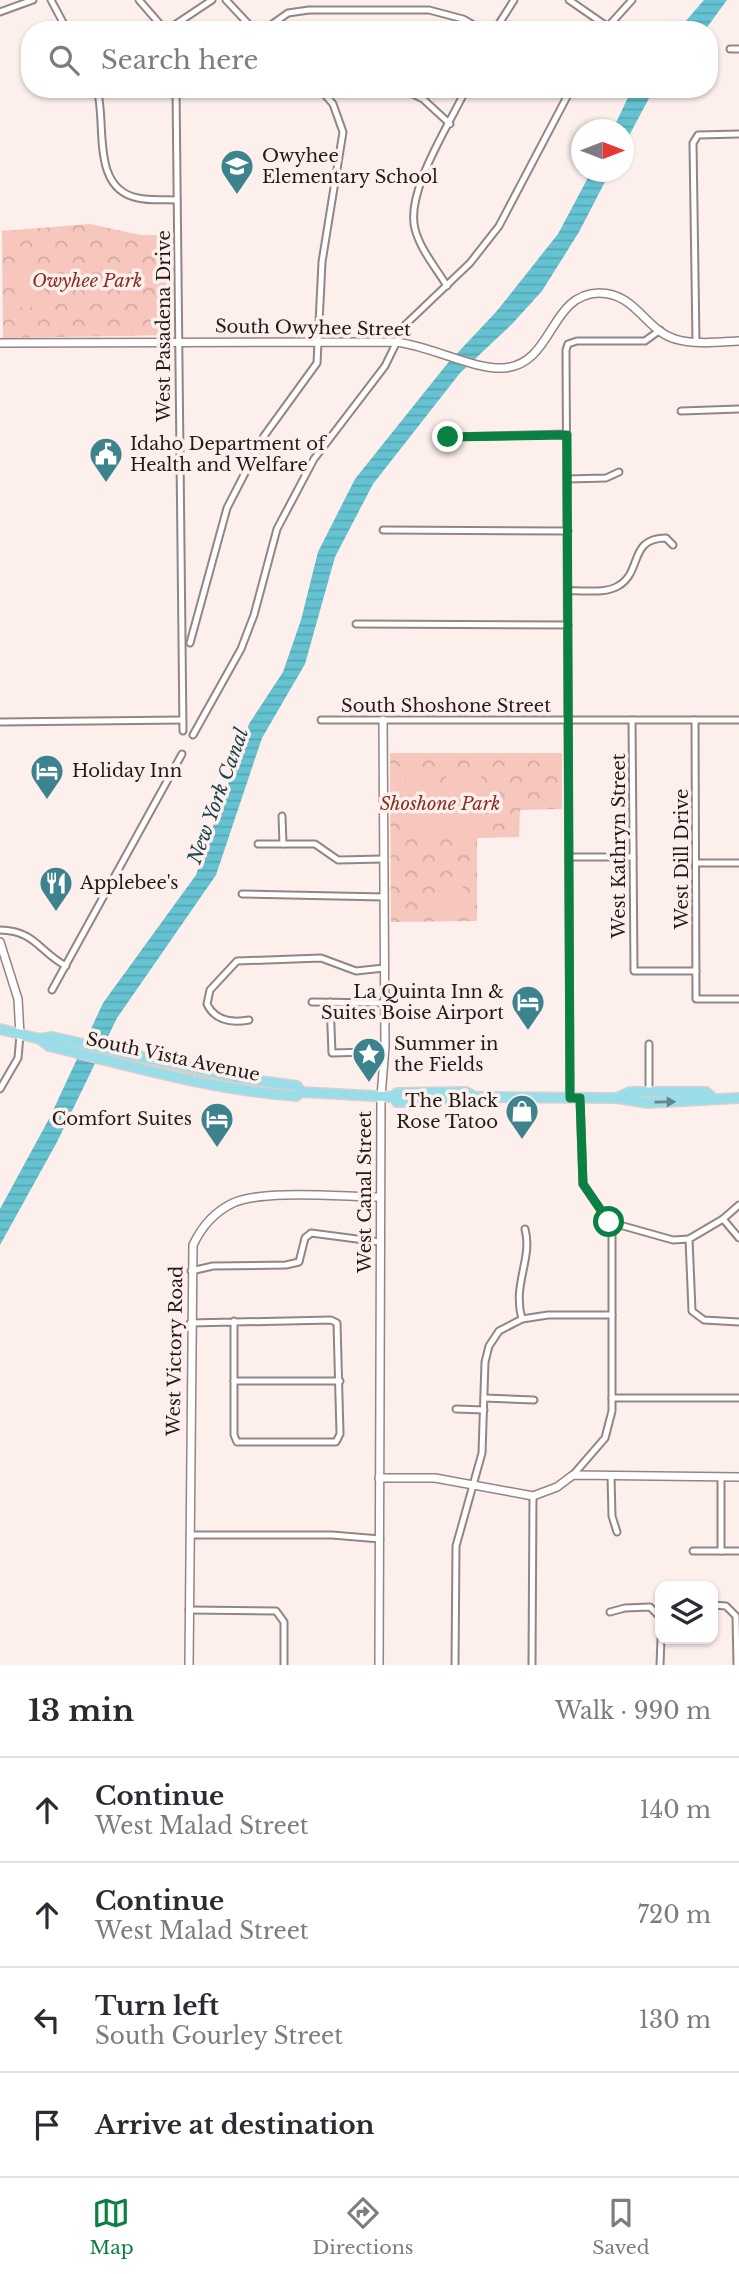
<!DOCTYPE html>
<html lang="en">
<head>
<meta charset="utf-8">
<style>
  :root { --surface:#fff; --page:#f2f2f3; --text:#2b2b33; --muted:#7c7c81; --line:#e1e1e2; --accent:#0b8043 }
  body { margin:0; font-family:"Libre Baskerville",serif; background:var(--page); color:var(--text) }
  .controls { position:absolute; right:21px; bottom:21px; display:grid; overflow:hidden; border-radius:14px; box-shadow:0 2px 5px #0004 }
  .controls button { width:63px; height:63px; display:grid; place-items:center; padding:0; border:0; border-bottom:2px solid var(--line); background:var(--surface); color:var(--text); font:35px sans-serif }
  .compass { position:absolute; left:571px; top:119px; width:63px; height:63px; border-radius:50%; background:var(--surface); box-shadow:0 2px 5px #0004; rotate:90deg }
  .stop { position:absolute; width:21px; height:21px; margin:-16px; border:5px solid #0b8043; border-radius:50%; background:#fff }
  .stop.end { background:#0b8043; border-color:#fff; box-shadow:0 2px 7px #0008 }
  .list { margin:0; padding:0; list-style:none }
  h2 { display:flex; justify-content:space-between; align-items:center; height:91px; margin:0; padding:0 28px; font-size:30px }
  h2 small { font-size:23px; font-weight:400; color:var(--muted) }
  .list li { display:grid; grid-template-columns:46px 1fr auto; gap:21px; align-items:center; box-sizing:border-box; height:105px; padding:0 28px; border-top:2px solid var(--line) }
  .list b { display:block; font-size:26px; white-space:nowrap }
  .list p { margin:0; font-size:23px; white-space:nowrap; color:var(--muted) }
  .list em { font-size:23px; font-style:normal; color:var(--muted) }
  .icon { flex:none; width:38px; height:38px; fill:none; stroke:currentColor; stroke-width:2; stroke-linecap:round; stroke-linejoin:round }
  .map { position:relative; flex:none; width:739px; height:1665px; overflow:hidden }
  .search { position:absolute; background:var(--surface); box-shadow:0 2px 5px #0004; left:21px; right:21px; top:21px; height:77px; display:flex; align-items:center; gap:18px; box-sizing:border-box; padding:0 24px; border-radius:28px; color:var(--muted); font-size:26px }
  .sheet { height:511px; background:var(--surface) }
  nav { display:flex; justify-content:space-around; align-items:center; box-sizing:border-box; height:98px; border-top:2px solid var(--line); background:var(--surface); font-size:19px; color:var(--muted) }
  nav a { display:grid; justify-items:center; gap:4px }
  nav .on { color:var(--accent) }
  .map>svg:first-child { display:block }
</style>
</head>
<body>
<div class="map">
<svg width="739" height="1665" viewBox="0 0 739 1665">
  <defs>
    <pattern id="grass-tufts" width="24" height="20" patternUnits="userSpaceOnUse" patternTransform="scale(1.75)"><rect width="24" height="20" fill="#f7c6bd"/><path d="M3 7l-1-3M5 7V3M7 7l1-3M15 17l-1-3M17 17v-4M19 17l1-3" fill="none" stroke="#d3aaa2"/></pattern>
    <pattern id="park-crowns" width="20" height="18" patternUnits="userSpaceOnUse" patternTransform="scale(1.75)"><rect width="20" height="18" fill="#f7c6bd"/><path d="M2 6a3 3 0 1 1 6 0M12 15a3 3 0 1 1 6 0" fill="none" stroke="#d3aaa2"/></pattern>
    <pattern id="water-rules" width="6" height="5" patternUnits="userSpaceOnUse" patternTransform="scale(1.75)"><rect width="6" height="5" fill="#65c2d1"/><path d="M0 2.5h6" fill="none" stroke="#57a6b3"/></pattern>
  </defs>
  <rect width="100%" height="100%" fill="#fdefec"/>
  <!-- grass -->
  <path fill="url(#grass-tufts)" d="M114,1054L273,1087L274,1089L211,1080L113,1057Z"/>
  <!-- park -->
  <g fill="url(#park-crowns)">
    <path d="M90,224L140,235H170L172,335L3,338L2,231Z"/>
    <path d="M390,753H562V809L520,810L519,837L477,838V921L391,922Z"/>
  </g>
  <!-- pitch -->
  <g fill="#f7c6bd">
    <path d="M18,269H40L41,280H18Z"/>
    <path d="M18,283H41V293L18,294Z"/>
    <path d="M18,297H41V307L18,308Z"/>
    <path d="M41,310V321H18V311Z"/>
    <path d="M406,775H440V829H405Z"/>
    <path d="M446,776H481L480,830H445Z"/>
    <rect x="440" y="885" width="23" height="11"/>
    <path d="M463,899V910H440V900Z"/>
  </g>
  <!-- water -->
  <g fill="url(#water-rules)">
    <path d="M704,0H727L705,30H678Z"/>
    <path d="M632,89H654L624,145V130L613,129Z"/>
    <path d="M591,172H610L579,232L542,291L512,324L460,373L373,484L335,557L305,664L262,738L216,875L117,1018L57,1142L0,1245V1209L50,1117L103,1003L196,875L249,724L283,672L301,620L318,552L355,479L447,364L496,312L558,234Z"/>
  </g>
  <g fill="none" stroke-linecap="round" stroke-linejoin="round">
    <defs>
      <g id="minor">
        <path d="M51,0L67,30"/>
        <path d="M139,0L165,30"/>
        <path d="M226,0L254,30"/>
        <path d="M569,0L608,27"/>
        <path d="M0,12L33,0"/>
        <path d="M167,30L212,0"/>
        <path d="M264,30L288,13L309,10H429L463,19L482,30"/>
        <path d="M495,30L514,0"/>
        <path d="M605,30L632,0"/>
        <path d="M730,49H739"/>
        <path d="M97,89C107,123 90,189 138,198C151,201 164,199 177,200"/>
        <path d="M176,89L183,731"/>
        <path d="M403,89L423,99L450,124"/>
        <path d="M323,92L368,89"/>
        <path d="M447,286C436,268 420,249 415,229C405,191 450,124 466,89"/>
        <path d="M696,342L693,143L698,135L739,134"/>
        <path d="M681,411L739,409"/>
        <path d="M448,437L567,434"/>
        <path d="M567,479L606,478L619,472"/>
        <path d="M383,530L568,531"/>
        <path d="M568,591C583,590 605,594 618,586C643,572 628,538 666,538L673,545"/>
        <path d="M356,624L568,625"/>
        <path d="M190,643L227,508L264,436L317,363L322,262L343,132L333,104L320,89"/>
        <path d="M321,720H739"/>
        <path d="M632,720L634,971H696"/>
        <path d="M695,720L696,999H739"/>
        <path d="M0,722L182,720"/>
        <path d="M193,735L241,649L254,615L277,529L314,459L385,366L405,325L470,263L499,226L571,89"/>
        <path d="M282,816L283,844"/>
        <path d="M258,844H315L338,860L383,859"/>
        <path d="M569,857H633"/>
        <path d="M696,863H739"/>
        <path d="M242,894L384,897"/>
        <path d="M0,930C36,931 38,951 66,966"/>
        <path d="M52,990L182,754"/>
        <path d="M312,1002L384,1003"/>
        <path d="M330,1002L332,1053L369,1052L385,1046"/>
        <path d="M249,1020C232,1023 215,1021 207,1004L210,990L237,961L321,958L356,971L384,968"/>
        <path d="M649,1044V1092"/>
        <path d="M0,1089L18,1058L20,1035"/>
        <path d="M570,1098L566,350L568,344L577,341H645L660,330"/>
        <path d="M739,1205L723,1219L689,1239L692,1311L704,1320L739,1322"/>
        <path d="M723,1219L739,1238"/>
        <path d="M609,1222L673,1240L689,1239"/>
        <path d="M191,1271L213,1266L286,1265L299,1262L305,1238L311,1233L380,1242"/>
        <path d="M522,1319L548,1315H612"/>
        <path d="M190,1323L331,1320L337,1323L340,1434L336,1442H237L234,1435V1321"/>
        <path d="M234,1381H340"/>
        <path d="M484,1398L534,1400"/>
        <path d="M612,1398H739"/>
        <path d="M456,1409L484,1410"/>
        <path d="M573,1475L605,1438L612,1411V1236L609,1222L583,1184L580,1098"/>
        <path d="M611,1476L612,1516L617,1532"/>
        <path d="M721,1477V1551"/>
        <path d="M190,1535H332L380,1539"/>
        <path d="M693,1551H739"/>
        <path d="M713,1605L726,1606L736,1616L737,1665"/>
        <path d="M189,1610L276,1611L284,1622V1665"/>
        <path d="M610,1612L625,1608L650,1607L660,1617"/>
        <path d="M455,1665L456,1546L482,1453L485,1362L489,1346L499,1331L522,1319C512,1284 533,1259 525,1229"/>
        <path d="M532,1665L533,1496"/>
        <path d="M660,1665L661,1639"/>
      </g>
      <g id="tertiary">
        <path d="M0,343L395,342C429,345 473,370 504,368C554,364 549,294 599,293C636,293 645,330 675,339C695,345 719,342 739,341"/>
        <path d="M0,942L18,999L20,1035"/>
        <path d="M379,1478H435L533,1496L557,1487L573,1475L739,1477"/>
        <path d="M189,1665L193,1245C202,1226 214,1212 233,1203C264,1189 344,1197 380,1197"/>
        <path d="M379,1665L381,1097L385,1046L383,720"/>
      </g>
      <g id="primary">
        <path d="M0,1029L40,1039L49,1046C130,1066 213,1090 296,1096L301,1092"/>
        <path d="M40,1039L52,1037L239,1078L297,1086L301,1092L393,1097L397,1102L467,1101L475,1097L617,1098L648,1103L739,1098"/>
        <path d="M393,1097L397,1093L466,1092L475,1097"/>
        <path d="M617,1098L630,1092H706L713,1098"/>
      </g>
    </defs>
    <!-- minor casing -->
    <use href="#minor" stroke="#958582" stroke-width="9"/>
    <!-- tertiary casing -->
    <use href="#tertiary" stroke="#958582" stroke-width="10"/>
    <!-- primary casing -->
    <use href="#primary" stroke="#d3d1d1" stroke-width="12"/>
    <!-- minor -->
    <use href="#minor" stroke="#fff" stroke-width="5"/>
    <!-- tertiary -->
    <use href="#tertiary" stroke="#fff" stroke-width="7"/>
    <!-- primary -->
    <use href="#primary" stroke="#99dde8" stroke-width="9"/>
  </g>
  <!-- one-way arrows -->
  <defs><path id="oneway-solid" d="M-6-.8H1V-3.2L6.5 0L1 3.2V.8H-6Z" transform="scale(1.75)"/></defs>
  <use fill="#63868b" href="#oneway-solid" transform="translate(665 1102) rotate(-1)"/>
  <g fill="none" stroke-linecap="round" stroke-linejoin="round">
    <!-- route -->
    <path stroke="#0b8043" stroke-width="9" d="M448,437L567,435L570,1098H580L583,1184L609,1222"/>
  </g>
  <!-- icons -->
  <defs>
    <symbol id="school-pin" viewBox="-11 -11 22 30"><path d="M0 17L-7.5 6A9.5 9.5 0 1 1 7.5 6Z" fill="#3d838e" stroke="#fdefec"/><path d="M0-5L7-2L0 1L-7-2ZM-4 1L0 2.5L4 1V4Q0 6-4 4Z" fill="#fff"/></symbol>
    <symbol id="civic-pin" viewBox="-11 -11 22 30"><path d="M0 17L-7.5 6A9.5 9.5 0 1 1 7.5 6Z" fill="#3d838e" stroke="#fdefec"/><path d="M-.6-6.5H3V-4.5H.6V-3L4-1V1h2V6H-6V1h2V-1L-.6-3ZM-1.2 2.5V6h2.4V2.5Z" fill="#fff"/></symbol>
    <symbol id="hotel-pin" viewBox="-11 -11 22 30"><path d="M0 17L-7.5 6A9.5 9.5 0 1 1 7.5 6Z" fill="#3d838e" stroke="#fdefec"/><path d="M-6-4.5h1.5V1H6V5H4.5V3h-9V5H-6ZM-4 0a1.8 1.8 0 1 1 3.6 0ZM.5 0V-2.5h3Q6-2.5 6 0Z" fill="#fff"/></symbol>
    <symbol id="restaurant-pin" viewBox="-11 -11 22 30"><path d="M0 17L-7.5 6A9.5 9.5 0 1 1 7.5 6Z" fill="#3d838e" stroke="#fdefec"/><path d="M-5-6h1v4h1v-4h1v4h1v-4h1v5L-1.5 .5V6h-2V.5L-5-1ZM5-6V6H3V1.5H1.5Q1.5-4 5-6Z" fill="#fff"/></symbol>
    <symbol id="sight-pin" viewBox="-11 -11 22 30"><path d="M0 17L-7.5 6A9.5 9.5 0 1 1 7.5 6Z" fill="#3d838e" stroke="#fdefec"/><path d="M0-6L1.8-2.2L6-1.7L2.9 1.2L3.7 5.4L0 3.3L-3.7 5.4L-2.9 1.2L-6-1.7L-1.8-2.2Z" fill="#fff"/></symbol>
    <symbol id="shop-pin" viewBox="-11 -11 22 30"><path d="M0 17L-7.5 6A9.5 9.5 0 1 1 7.5 6Z" fill="#3d838e" stroke="#fdefec"/><path d="M-5-2.5h2.3a2.7 3.5 0 0 1 5.4 0H5L5.5 6h-11ZM-1.5-2.5h3a1.5 2.3 0 0 0-3 0Z" fill="#fff"/></symbol>
  </defs>
  <g fill-rule="evenodd">
    <use href="#school-pin" x="218" y="147" width="38" height="52"/>
    <use href="#civic-pin" x="87" y="435" width="38" height="52"/>
    <use href="#hotel-pin" x="28" y="752" width="38" height="52"/>
    <use href="#restaurant-pin" x="37" y="864" width="38" height="52"/>
    <use href="#hotel-pin" x="509" y="983" width="38" height="52"/>
    <use href="#sight-pin" x="350" y="1035" width="38" height="52"/>
    <use href="#shop-pin" x="503" y="1092" width="38" height="52"/>
    <use href="#hotel-pin" x="198" y="1100" width="38" height="52"/>
  </g>
  <g text-anchor="middle" dominant-baseline="central" stroke-width="7" stroke-linejoin="round" paint-order="stroke">
    <!-- poi labels -->
    <g font-size="18" fill="#221b1a" stroke="#fdefec" text-anchor="start">
      <text x="262" y="156">Owyhee<tspan x="262" dy="21">Elementary School</tspan></text>
      <text x="130" y="444">Idaho Department of<tspan x="130" dy="21">Health and Welfare</tspan></text>
      <text x="72" y="771">Holiday Inn</text>
      <text x="80" y="883">Applebee's</text>
      <text x="504" y="992" text-anchor="end">La Quinta Inn &amp;<tspan x="504" dy="21">Suites Boise Airport</tspan></text>
      <text x="394" y="1044">Summer in<tspan x="394" dy="21">the Fields</tspan></text>
      <text x="498" y="1101" text-anchor="end">The Black<tspan x="498" dy="21">Rose Tatoo</tspan></text>
      <text x="192" y="1119" text-anchor="end">Comfort Suites</text>
    </g>
    <!-- park labels -->
    <g font-size="18" font-style="italic" fill="#852f23" stroke="#fdefec">
      <text x="87" y="281">Owyhee Park</text>
      <text x="440" y="804">Shoshone Park</text>
    </g>
    <!-- street labels -->
    <g font-size="18" fill="#221b1a" stroke="#fdefec">
      <text transform="translate(164 326) rotate(-90)">West Pasadena Drive</text>
      <text transform="translate(313 328) rotate(1)">South Owyhee Street</text>
      <text x="446" y="706">South Shoshone Street</text>
      <text transform="translate(619 846) rotate(-90)">West Kathryn Street</text>
      <text transform="translate(682 859) rotate(-90)">West Dill Drive</text>
      <text transform="translate(173 1057) rotate(12)">South Vista Avenue</text>
      <text transform="translate(365 1192) rotate(-90)">West Canal Street</text>
      <text transform="translate(175 1351) rotate(-89)">West Victory Road</text>
    </g>
    <!-- water labels -->
    <g font-size="19" font-style="italic" fill="#1a454c" stroke="#fdefec">
      <text transform="translate(218 796) rotate(-70)">New York Canal</text>
    </g>
  </g>
</svg>
<div class="controls">
<button><svg class="icon" aria-label="layers" viewBox="0 0 24 24"><path d="M12 4l9 5-9 5-9-5zM3 14l9 5 9-5"/></svg></button>
</div>
<svg class="compass" viewBox="-18 -18 36 36"><path d="M0-13l5 13h-10z" fill="#e53935"/><path d="M0 13l5-13h-10z" fill="#7c7c81"/></svg>
<div class="stop" style="left:609px;top:1222px"></div>
<div class="stop end" style="left:448px;top:437px"></div>
<div class="search"><svg class="icon" aria-label="search" viewBox="0 0 24 24"><circle cx="10" cy="10" r="6"/><path d="M15 15l6 6"/></svg>Search here</div>
</div>
<section class="sheet">
<h2>13 min<small>Walk · 990 m</small></h2>
<ul class="list">
<li><svg class="icon" aria-label="ahead" viewBox="0 0 24 24"><path d="M12 20V5M6 11l6-6 6 6"/></svg><div><b>Continue</b><p>West Malad Street</p></div><em>140 m</em></li>
<li><svg class="icon" aria-label="ahead" viewBox="0 0 24 24"><path d="M12 20V5M6 11l6-6 6 6"/></svg><div><b>Continue</b><p>West Malad Street</p></div><em>720 m</em></li>
<li><svg class="icon" aria-label="left" viewBox="0 0 24 24"><path d="M17 20v-9H6M10 6l-5 5 5 5"/></svg><div><b>Turn left</b><p>South Gourley Street</p></div><em>130 m</em></li>
<li><svg class="icon" aria-label="arrive" viewBox="0 0 24 24"><path d="M6 21V4h12l-3 4 3 4H6"/></svg><div><b>Arrive at destination</b></div></li>
</ul>
</section>
<nav>
<a class="on"><svg class="icon" aria-label="map" viewBox="0 0 24 24"><path d="M3 6l6-2 6 2 6-2v14l-6 2-6-2-6 2zM9 4v14M15 6v14"/></svg>Map</a>
<a><svg class="icon" aria-label="directions" viewBox="0 0 24 24"><path d="M12 3l9 9-9 9-9-9zM9 14v-3h6M13 9l2 2-2 2"/></svg>Directions</a>
<a><svg class="icon" aria-label="saved" viewBox="0 0 24 24"><path d="M7 4h10v16l-5-4-5 4z"/></svg>Saved</a>
</nav>
</body>
</html>
